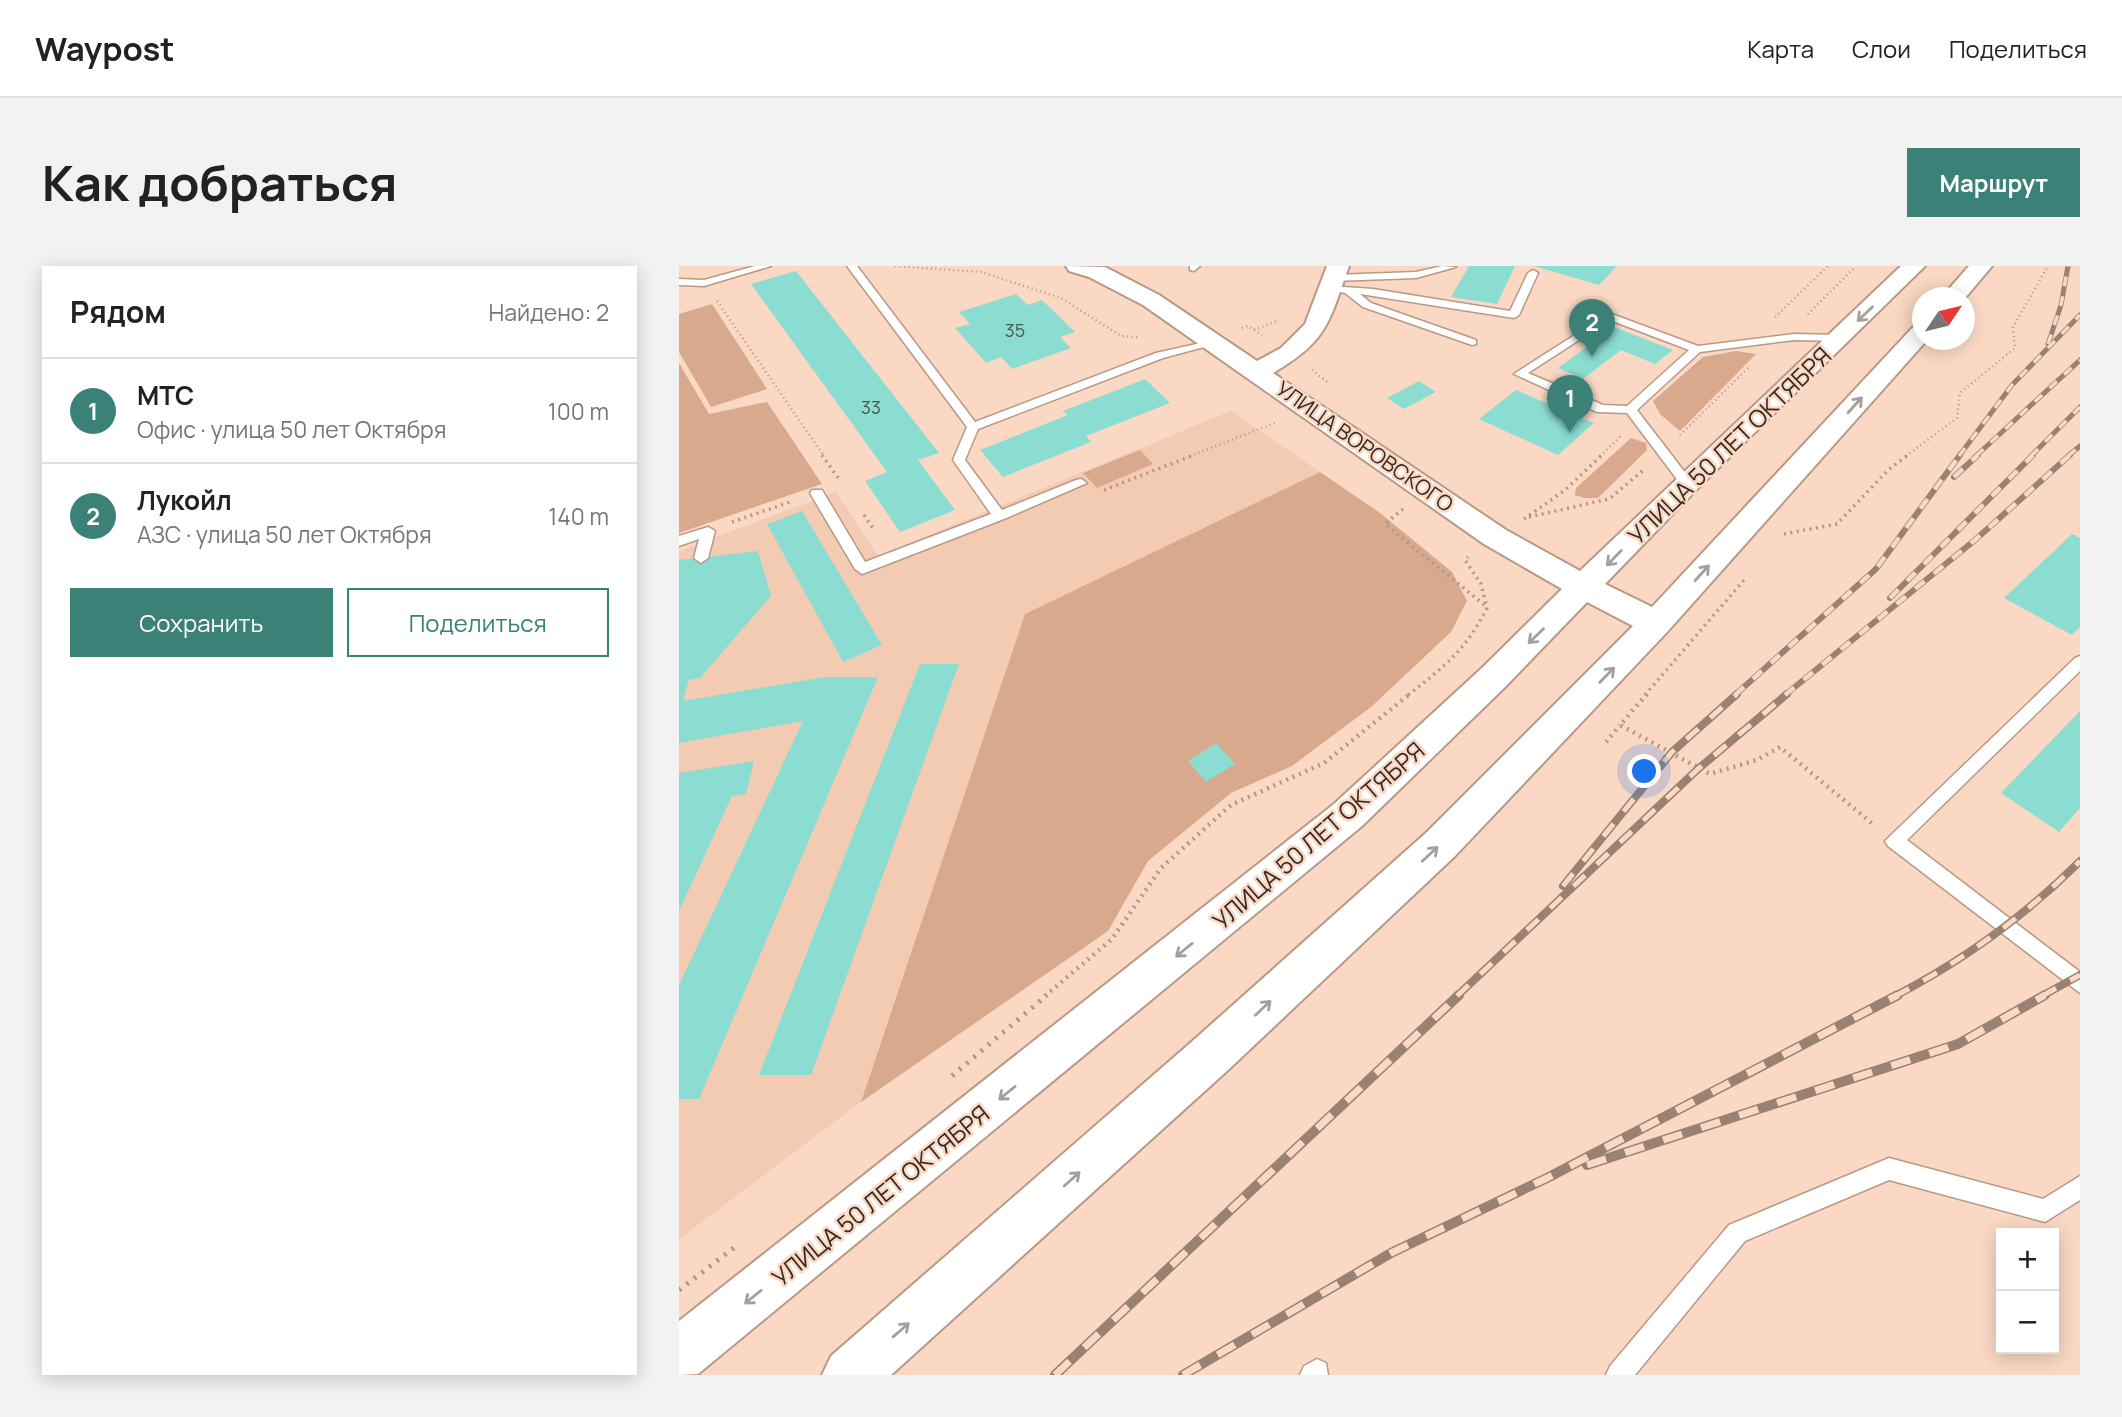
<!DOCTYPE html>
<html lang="ru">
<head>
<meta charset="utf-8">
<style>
  :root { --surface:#fff; --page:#f2f2f2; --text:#222; --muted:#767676; --line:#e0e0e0; --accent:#3b8178 }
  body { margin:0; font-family:Manrope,sans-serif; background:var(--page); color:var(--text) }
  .controls { position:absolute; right:21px; bottom:21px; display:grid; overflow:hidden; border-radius:0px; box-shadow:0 4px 18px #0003 }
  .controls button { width:63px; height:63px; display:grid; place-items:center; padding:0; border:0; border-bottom:2px solid var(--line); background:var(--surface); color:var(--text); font:35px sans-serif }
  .compass { position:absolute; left:1233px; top:21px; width:63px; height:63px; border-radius:50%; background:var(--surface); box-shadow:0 4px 18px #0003; rotate:55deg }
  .you { position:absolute; left:966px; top:506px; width:24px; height:24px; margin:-18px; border:5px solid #fff; border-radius:50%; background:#1a73e8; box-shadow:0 0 0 10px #1a73e833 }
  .badge { display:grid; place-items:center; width:46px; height:46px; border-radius:50%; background:var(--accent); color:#fff; font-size:23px; font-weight:700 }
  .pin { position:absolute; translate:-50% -58px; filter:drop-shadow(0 2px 4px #0008) }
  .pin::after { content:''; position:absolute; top:37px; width:24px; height:21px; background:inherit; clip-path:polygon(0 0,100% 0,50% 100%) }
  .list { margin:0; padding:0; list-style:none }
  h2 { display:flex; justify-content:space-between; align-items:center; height:91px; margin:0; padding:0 28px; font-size:30px }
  h2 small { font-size:23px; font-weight:400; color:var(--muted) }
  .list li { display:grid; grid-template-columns:46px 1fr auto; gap:21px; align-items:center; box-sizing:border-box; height:105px; padding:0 28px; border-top:2px solid var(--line) }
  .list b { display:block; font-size:26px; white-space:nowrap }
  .list p { margin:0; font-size:23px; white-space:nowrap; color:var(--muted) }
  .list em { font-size:23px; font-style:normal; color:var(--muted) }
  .actions { display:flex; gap:14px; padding:21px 28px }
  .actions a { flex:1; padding:16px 0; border:2px solid var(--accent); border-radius:0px; text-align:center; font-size:24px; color:var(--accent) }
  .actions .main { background:var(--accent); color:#fff }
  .map { position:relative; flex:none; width:1401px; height:1109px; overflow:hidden; border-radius:0px }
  header { display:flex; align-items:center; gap:42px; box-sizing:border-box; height:98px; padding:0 35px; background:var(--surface); border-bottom:2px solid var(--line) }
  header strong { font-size:33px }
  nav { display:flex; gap:38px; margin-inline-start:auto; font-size:24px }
  .intro { display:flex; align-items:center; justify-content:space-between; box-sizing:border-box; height:168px; padding:0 42px }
  h1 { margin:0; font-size:49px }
  .button { padding:18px 32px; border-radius:0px; background:var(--accent); color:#fff; font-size:24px; font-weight:700 }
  main { display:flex; gap:42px; padding:0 42px }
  aside { flex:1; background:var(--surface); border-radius:0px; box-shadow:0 4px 18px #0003 }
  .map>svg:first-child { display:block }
</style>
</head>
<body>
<header>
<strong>Waypost</strong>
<nav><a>Карта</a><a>Слои</a><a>Поделиться</a></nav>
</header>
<div class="intro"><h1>Как добраться</h1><a class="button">Маршрут</a></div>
<main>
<aside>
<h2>Рядом<small>Найдено: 2</small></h2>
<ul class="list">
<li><span class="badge">1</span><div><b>МТС</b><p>Офис · улица 50 лет Октября</p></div><em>100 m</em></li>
<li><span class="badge">2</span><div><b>Лукойл</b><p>АЗС · улица 50 лет Октября</p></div><em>140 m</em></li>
</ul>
<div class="actions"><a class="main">Сохранить</a><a>Поделиться</a></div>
</aside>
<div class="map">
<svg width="1401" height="1109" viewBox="0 0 1401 1109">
  <rect width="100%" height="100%" fill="#fad8c4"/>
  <!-- built -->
  <path fill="#f3cbb3" d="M552,145L641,206L346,348L182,836L0,973V285L157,226L199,290Z"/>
  <!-- green -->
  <g fill="#d8a98c">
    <path d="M33,38L88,123L32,141L0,86V48Z"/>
    <path d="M1057,85L1077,88L1001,165L981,148L974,135L1024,91Z"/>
    <path d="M0,97L30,148L88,136L143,218L0,267Z"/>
    <path d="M952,172L967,177L968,184L919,232H905L896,229L897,222Z"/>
    <path d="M461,184L474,198L418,222L404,207Z"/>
    <path d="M641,206L701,247L773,306L788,335L772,366L692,441L613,500L552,527L469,595L429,665L182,836L346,348Z"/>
  </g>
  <!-- building -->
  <g fill="#8cddd1">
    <path d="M790,0H836L818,38L772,31Z"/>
    <path d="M855,0H938L920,19Z"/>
    <path d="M117,5L260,187L239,194L276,244L221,266L186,215L208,206L72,18Z"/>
    <path d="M337,28L349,39L363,34L396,66L381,71L392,82L333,103L322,91L307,97L276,62L291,58L280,46Z"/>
    <path d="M935,61L994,84L976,98L942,84L904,113L879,102Z"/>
    <path d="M466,113L491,137L407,170L412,176L324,211L301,184L389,149L384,145Z"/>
    <path d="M740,115L757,126L725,143L708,132Z"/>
    <path d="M837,124L915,157L879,189L800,153Z"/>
    <path d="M123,245L203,379L164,396L88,258Z"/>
    <path d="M1393,268L1401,272V361L1393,369L1325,332Z"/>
    <path d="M79,285L92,330L21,412L10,414L4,435L146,411H199L20,833H0V719L124,455L0,477V294Z"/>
    <path d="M241,398H280L132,809H80Z"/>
    <path d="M1401,445V542L1380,566L1322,527Z"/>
    <path d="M537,477L556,498L527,516L509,495Z"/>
    <path d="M75,495L67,528L53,530L0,645V507Z"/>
  </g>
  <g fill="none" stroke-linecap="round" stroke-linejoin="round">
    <defs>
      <g id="lane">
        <path d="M76,0H92L25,20L0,19V13L25,14Z"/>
        <path d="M168,0H178L296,156L477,87L535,74L540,77L484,92L299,163L286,194L323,244L397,214L402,213L408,217L325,253L183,308L176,303L131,227L133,224H143L186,296L312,248L274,194L288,161Z"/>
        <path d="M511,0H521L515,5L511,4Z"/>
        <path d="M763,0L777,1L737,12L655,15L650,12L655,9L737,6Z"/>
        <path d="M854,4L859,7L840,49L835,52L681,28L692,37L797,74V78L793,79L684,41L666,27L645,23L650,20L694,23L831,45L849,7Z"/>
        <path d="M930,47L1019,80L1115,68L1160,69L1165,72L1160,75L1115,74L1021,86L958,144L1014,217L1008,221L1003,220L948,147L918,146L835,108ZM931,54L1010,84L948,140L924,139L849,107Z"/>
        <path d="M29,261L36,265L29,292L22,297L15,292L20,273L0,280V270Z"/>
        <path d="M1401,390V405L1228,574L1401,706V727L1209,580L1206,575L1396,392Z"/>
        <path d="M1210,892L1364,933L1401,910V934L1366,956L1210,914L1066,975L956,1109H927L931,1100L1050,959Z"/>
        <path d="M638,1093L647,1097L649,1109H621L625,1100Z"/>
      </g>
      <g id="secondary">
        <path d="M387,0L426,1L480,29L578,95L602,82L626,58L648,0H670C650,56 649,75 594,107L827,264L901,305L1222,0H1246L1018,223L926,318L973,341L1236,59L1244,57V74H1248L989,365L776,590L549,804L212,1109H143L152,1090L517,772L748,566L954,360L908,336L827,420L683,560L19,1108L0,1109V1055L655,538L803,402L883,323L805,278L464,39L410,11L390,5Z"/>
        <path d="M1290,0H1313L1286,32H1262Z"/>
      </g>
    </defs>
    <!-- lane casing -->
    <use href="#lane" stroke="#b89986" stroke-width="3"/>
    <!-- secondary casing -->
    <use href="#secondary" stroke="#b89986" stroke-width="4"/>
    <!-- path-far3 -->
    <g stroke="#b19788" stroke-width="2.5" stroke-dasharray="1 3.5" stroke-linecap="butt">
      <path d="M216,0L302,6L382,32L442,70L459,71"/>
      <path d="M38,35L145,190"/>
      <path d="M1129,48L1177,0"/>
      <path d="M1096,51L1149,0"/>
      <path d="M563,62L569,60L583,69"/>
      <path d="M575,64L598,55"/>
      <path d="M633,104L651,118"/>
      <path d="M1001,169L1070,101"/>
      <path d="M511,190L596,157"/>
      <path d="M921,190L942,170"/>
      <path d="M1227,190L1278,152L1281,127L1336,82L1334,61L1369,0"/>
    </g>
    <!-- path-far2 -->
    <g stroke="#b19788" stroke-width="3.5" stroke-dasharray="2 4.5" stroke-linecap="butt">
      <path d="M143,189L160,213"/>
      <path d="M425,224L515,189"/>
      <path d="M724,243L706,258L808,341"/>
      <path d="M185,249L195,264"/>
      <path d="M850,251L930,233L967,202"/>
      <path d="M845,253L886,224L923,189"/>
      <path d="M53,256L114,235"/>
      <path d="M1105,268L1158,258L1209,204L1229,189"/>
      <path d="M729,429C766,400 786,385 808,342L802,318L786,294L789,291"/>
      <path d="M966,429L1065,314"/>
    </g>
    <!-- path-far1 -->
    <g stroke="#b19788" stroke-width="4.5" stroke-dasharray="2 5" stroke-linecap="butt">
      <path d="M968,428L941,459L1031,508L1078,494L1101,481L1195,559"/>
      <path d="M927,476L941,459"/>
      <path d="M366,730L433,673L482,602L552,539L645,497L731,428"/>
    </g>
    <!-- path -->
    <g stroke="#b19788" stroke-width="5" stroke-dasharray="2.5 7" stroke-linecap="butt">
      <path d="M273,810L368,729"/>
      <path d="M0,1024L60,978"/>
    </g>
    <!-- lane -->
    <use href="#lane" fill="#fff" fill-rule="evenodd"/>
    <!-- secondary -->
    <use href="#secondary" fill="#fff" fill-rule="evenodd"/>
    <defs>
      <g id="rail-far3">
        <path d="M1369,78L1382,39L1389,0"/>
        <path d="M1280,190L1333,119L1401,49"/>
        <path d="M1297,190L1401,94"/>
        <path d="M1352,190L1401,141"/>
        <path d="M1389,190L1401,180"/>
      </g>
      <g id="rail-far2">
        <path d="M1275,211L1299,189"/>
        <path d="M1211,332L1354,189"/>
        <path d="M1056,429L1197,303L1281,189"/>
        <path d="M1106,429L1296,274L1391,189"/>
      </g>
      <g id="rail-far1">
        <path d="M884,620L993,486L1058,428"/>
        <path d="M778,730L1019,503L1108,428"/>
        <path d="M1216,730C1285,694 1346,650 1401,595"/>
        <path d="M1363,730L1401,709"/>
      </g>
      <g id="rail">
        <path d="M908,899L1279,778L1366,729"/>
        <path d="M376,1109L780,729"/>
        <path d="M504,1109L712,987L868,912L1219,729"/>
      </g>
    </defs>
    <!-- rail-far3 casing -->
    <use href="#rail-far3" stroke="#998174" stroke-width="5"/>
    <!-- rail-far2 casing -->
    <use href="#rail-far2" stroke="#998174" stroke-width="6"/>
    <!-- rail-far1 casing -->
    <use href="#rail-far1" stroke="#998174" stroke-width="8"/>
    <!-- rail casing -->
    <use href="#rail" stroke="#998174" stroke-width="10"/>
    <!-- rail-far3 -->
    <use href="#rail-far3" stroke="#fad8c4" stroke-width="3.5" stroke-dasharray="10" stroke-linecap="butt"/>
    <!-- rail-far2 -->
    <use href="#rail-far2" stroke="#fad8c4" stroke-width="4.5" stroke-dasharray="12" stroke-linecap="butt"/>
    <!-- rail-far1 -->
    <use href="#rail-far1" stroke="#fad8c4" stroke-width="5" stroke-dasharray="16" stroke-linecap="butt"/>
    <!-- rail -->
    <use href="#rail" stroke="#fad8c4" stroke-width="7" stroke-dasharray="20" stroke-linecap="butt"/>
  </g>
  <!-- one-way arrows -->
  <defs><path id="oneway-shaft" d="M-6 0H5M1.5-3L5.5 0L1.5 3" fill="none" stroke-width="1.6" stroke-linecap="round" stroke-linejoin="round" transform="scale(1.75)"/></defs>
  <g stroke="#a59f9c">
    <use href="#oneway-shaft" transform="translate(1186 48) rotate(136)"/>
    <use href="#oneway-shaft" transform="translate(1176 139) rotate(-48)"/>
    <use href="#oneway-shaft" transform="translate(935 292) rotate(134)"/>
    <use href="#oneway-shaft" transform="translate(1023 307) rotate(-48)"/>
    <use href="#oneway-shaft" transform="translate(857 370) rotate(136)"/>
    <use href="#oneway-shaft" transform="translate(928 409) rotate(-46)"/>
    <use href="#oneway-shaft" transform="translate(751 588) rotate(-43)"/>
    <use href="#oneway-shaft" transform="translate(505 684) rotate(141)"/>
    <use href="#oneway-shaft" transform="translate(584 742) rotate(-43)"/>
    <use href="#oneway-shaft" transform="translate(328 827) rotate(141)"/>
    <use href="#oneway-shaft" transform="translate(393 913) rotate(-42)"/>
    <use href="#oneway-shaft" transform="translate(74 1031) rotate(141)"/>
    <use href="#oneway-shaft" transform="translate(222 1064) rotate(-41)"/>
  </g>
  <g text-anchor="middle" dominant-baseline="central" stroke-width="5" stroke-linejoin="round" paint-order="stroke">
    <!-- far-number labels -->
    <g font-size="18" fill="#4c574e">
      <text x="336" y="64">35</text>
      <text x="192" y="141">33</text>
    </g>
    <!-- far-street labels -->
    <g font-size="21" fill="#372a23" stroke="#fad8c4">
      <text transform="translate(686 180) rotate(35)">УЛИЦА ВОРОВСКОГО</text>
    </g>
    <!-- street labels -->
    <g font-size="24" fill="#372a23" stroke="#fad8c4">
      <text transform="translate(1050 179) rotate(-44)">УЛИЦА 50 ЛЕТ ОКТЯБРЯ</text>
      <text transform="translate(639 569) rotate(-41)">УЛИЦА 50 ЛЕТ ОКТЯБРЯ</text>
      <text transform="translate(201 929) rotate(-39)">УЛИЦА 50 ЛЕТ ОКТЯБРЯ</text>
    </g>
  </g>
</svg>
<div class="controls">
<button>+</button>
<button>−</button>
</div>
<svg class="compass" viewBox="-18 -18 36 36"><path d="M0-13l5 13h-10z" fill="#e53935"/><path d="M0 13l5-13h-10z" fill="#767676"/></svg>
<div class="you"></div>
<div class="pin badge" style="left:891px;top:167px">1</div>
<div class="pin badge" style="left:913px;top:91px">2</div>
</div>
</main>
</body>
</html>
